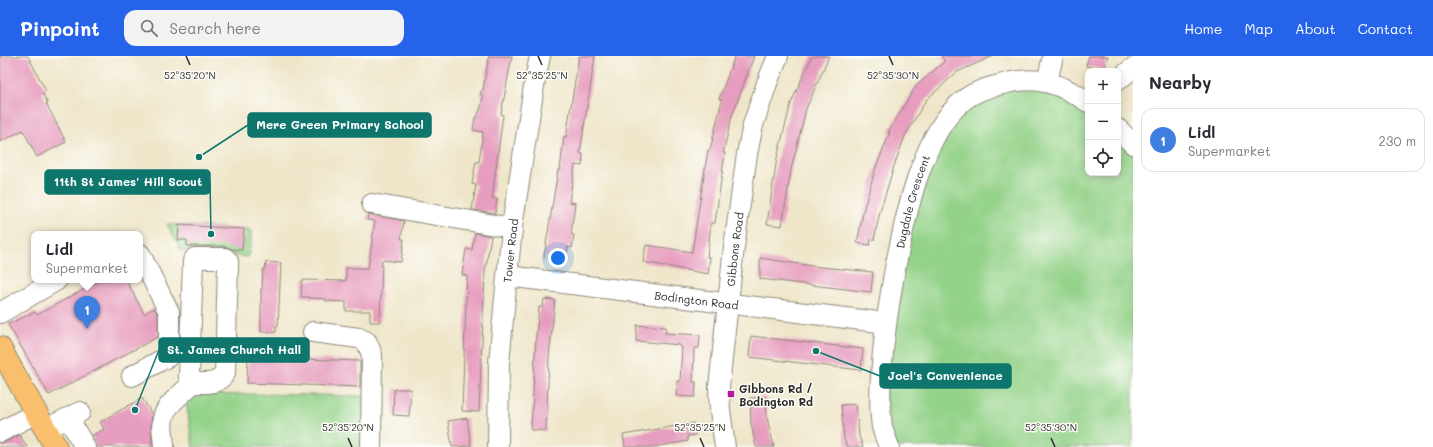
<!DOCTYPE html>
<html lang="en">
<head>
<meta charset="utf-8">
<style>
  :root { --surface:#fff; --page:#f2f2f3; --text:#2b2b33; --muted:#7c7c81; --line:#e1e1e2; --accent:#2563eb }
  body { margin:0; font-family:Mali,sans-serif; background:var(--page); color:var(--text) }
  .controls { position:absolute; right:12px; top:12px; display:grid; overflow:hidden; border-radius:8px; box-shadow:0 2px 10px #0003 }
  .controls button { width:36px; height:36px; display:grid; place-items:center; padding:0; border:0; border-bottom:1px solid var(--line); background:var(--surface); color:var(--text); font:20px sans-serif }
  .you { position:absolute; left:558px; top:202px; width:14px; height:14px; margin:-10px; border:3px solid #fff; border-radius:50%; background:#1a73e8; box-shadow:0 0 0 6px #1a73e833 }
  .badge { display:grid; place-items:center; width:26px; height:26px; border-radius:50%; background:var(--accent); color:#fff; font-size:13px; font-weight:700 }
  .pin { position:absolute; translate:-50% -33px; filter:drop-shadow(0 1px 2px #0008) }
  .pin::after { content:''; position:absolute; top:21px; width:14px; height:12px; background:inherit; clip-path:polygon(0 0,100% 0,50% 100%) }
  .popup { position:absolute; left:31px; top:175px; width:112px; height:52px; box-sizing:border-box; display:grid; place-content:center; border-radius:8px; background:var(--surface); filter:drop-shadow(0 1px 3px #0005); font-size:13px; white-space:nowrap; color:var(--muted) }
  .popup b { font-size:15px; color:var(--text) }
  .popup::after { content:''; position:absolute; left:50%; top:100%; margin-left:-8px; border:8px solid transparent; border-top-color:var(--surface) }
  .list { margin:0; padding:0; list-style:none }
  h2 { display:flex; justify-content:space-between; align-items:center; height:52px; margin:0; padding:0 16px; font-size:17px }
  h2 small { font-size:13px; font-weight:400; color:var(--muted) }
  .list li { display:grid; grid-template-columns:26px 1fr auto; gap:12px; align-items:center; box-sizing:border-box; height:64px; margin:0 8px 8px; padding:0 8px; border:1px solid var(--line); border-radius:12px }
  .list b { display:block; font-size:15px; white-space:nowrap }
  .list p { margin:0; font-size:13px; white-space:nowrap; color:var(--muted) }
  .list em { font-size:13px; font-style:normal; color:var(--muted) }
  .icon { flex:none; width:22px; height:22px; fill:none; stroke:currentColor; stroke-width:2; stroke-linecap:round; stroke-linejoin:round }
  .map { position:relative; flex:none; width:1133px; height:391px; overflow:hidden }
  header { display:flex; align-items:center; gap:24px; box-sizing:border-box; height:56px; padding:0 20px; background:var(--accent); color:#fff }
  header strong { font-size:19px }
  nav { display:flex; gap:22px; margin-inline-start:auto; font-size:14px }
  .search { width:280px; height:36px; background:var(--page); display:flex; align-items:center; gap:10px; box-sizing:border-box; padding:0 14px; border-radius:12px; color:var(--muted); font-size:15px }
  main { display:flex }
  aside { flex:1; background:var(--surface) }
  .map>svg:first-child { display:block }
</style>
</head>
<body>
<header>
<strong>Pinpoint</strong>
<div class="search"><svg class="icon" aria-label="search" viewBox="0 0 24 24"><circle cx="10" cy="10" r="6"/><path d="M15 15l6 6"/></svg>Search here</div>
<nav><a>Home</a><a>Map</a><a>About</a><a>Contact</a></nav>
</header>
<main>
<div class="map">
<svg width="1133" height="391" viewBox="0 0 1133 391">
  <rect width="100%" height="100%" fill="#fdfcf7"/>
  <filter id="ink" filterUnits="userSpaceOnUse"><feTurbulence type="fractalNoise" baseFrequency=".025" numOctaves="2"/><feDisplacementMap in="SourceGraphic" scale="8" xChannelSelector="R" yChannelSelector="G"/><feConvolveMatrix kernelMatrix="1 2 1 2 8 2 1 2 1" color-interpolation-filters="sRGB"/></filter>
  <filter id="wash" filterUnits="userSpaceOnUse"><feTurbulence type="fractalNoise" baseFrequency=".012" numOctaves="4" result="noise"/><feDisplacementMap in="SourceGraphic" scale="16" xChannelSelector="R" yChannelSelector="G"/><feGaussianBlur stdDeviation="0.9" result="paint"/><feColorMatrix in="noise" values="0 0 0 0 0 0 0 0 0 0 0 0 0 0 0 0 0 1.4 0 .05"/><feComposite in="paint" operator="in"/></filter>
  <g filter="url(#wash)">
    <rect width="100%" height="100%" fill="#efe6ca"/>
    <!-- green -->
    <g fill="#93d288" stroke="#5f7e5a">
      <path d="M1012,32L1047,33L1088,55V117H1118V80L1133,98V391H895L885,341L909,177L940,83L970,47Z"/>
      <path d="M167,168L251,174V187L248,201L181,194Z"/>
      <path d="M262,338L364,340L368,391H193L185,339Z"/>
    </g>
    <g id="blocks">
      <!-- building -->
      <g fill="#e79dbf">
        <path d="M0,0H28L46,35L42,37L48,47H46L66,86L37,101L23,74L0,86Z"/>
        <path d="M489,0H512L501,58L503,59L492,142L497,143L495,157L472,154L476,129L472,128L476,106H479L483,76L473,74L475,61L477,62L479,55H480L483,41L480,36L483,34Z"/>
        <path d="M579,0H595L580,97L583,98L582,110L575,109L569,146L575,147L571,178L574,179L572,192L568,191L566,205L544,201L558,114H560L564,80L566,81Z"/>
        <path d="M735,0H754L732,60L723,97H725L715,167H711L707,201H710L708,218L643,206L646,189L692,196L708,94H710L722,44L719,43Z"/>
        <path d="M812,0H829L806,53L791,114L782,170L767,168L777,102L791,47Z"/>
        <path d="M941,0H993L957,16L926,44L905,80L894,110L880,156L874,184L871,183L870,189L857,187L864,152L876,111L890,76H888L916,30L945,5Z"/>
        <path d="M1089,0H1108L1104,14L1086,10Z"/>
        <path d="M368,158L404,165L401,183H404L401,206L382,204L380,266H370V255H346V246L326,245V243L309,242V241H301L302,224L346,225V212H368L375,165L367,164Z"/>
        <path d="M179,169L244,173L242,194L232,193L225,190H187V184H178Z"/>
        <path d="M475,177L491,180L485,216L479,356L462,355L467,220L462,219L466,193L472,194Z"/>
        <path d="M760,202L820,211L873,216L871,236L760,223Z"/>
        <path d="M266,206L281,207L278,270H276V276H261V233H262L263,213H265Z"/>
        <path d="M101,224H126L144,258L154,252L158,259V281L49,339L8,268L35,256L37,259Z"/>
        <path d="M544,243L555,244L549,301L546,375L531,374L536,281L539,251H543Z"/>
        <path d="M637,269L666,271L665,277L700,279L699,292H694L693,326H696L695,341L676,340L677,325L680,326L682,291H680V289L636,285Z"/>
        <path d="M751,280L863,293L861,314L749,301Z"/>
        <path d="M248,301L360,305V331L247,327Z"/>
        <path d="M394,333H411L409,360L393,359Z"/>
        <path d="M766,341L767,362L774,391H756L751,367L750,342Z"/>
        <path d="M142,342L152,358L151,371L152,391H96L92,380L104,373L100,366Z"/>
        <path d="M856,348L859,380L863,391H847L844,383L841,349Z"/>
        <path d="M467,362L471,390L452,391L448,365Z"/>
        <path d="M694,367L696,379L687,380L688,385L654,391H625L623,379Z"/>
        <path d="M20,379L27,391H0V389Z"/>
      </g>
    </g>
  </g>
  <g filter="url(#ink)">
    <use href="#blocks" fill-opacity="0" stroke="#8d887a" stroke-width="1"/>
    <g fill="none" stroke-linecap="round" stroke-linejoin="round">
      <defs>
        <g id="minor">
          <path d="M1118,24L1133,12"/>
          <path d="M1047,26L1053,0"/>
          <path d="M1118,73L1133,88"/>
          <path d="M372,148L512,172"/>
          <path id="s1" d="M507,220L886,267"/>
          <path d="M0,257L57,224"/>
          <path d="M313,276L359,282L367,286L372,299L371,391"/>
          <path d="M132,320L169,300V256L140,198"/>
          <path d="M68,362L85,391"/>
          <path d="M46,373L80,356"/>
          <path d="M0,376L36,357"/>
          <path d="M164,391C164,381 160,369 164,359C167,348 185,335 193,327C206,327 218,329 225,317L228,208V205L225,202H195L193,205L189,321L193,327"/>
          <path id="s2" d="M498,391L499,307L507,220L513,164L535,24L540,0"/>
          <path id="s3" d="M725,391L720,354L719,331L734,191L747,98L753,69L767,27L778,0"/>
          <path id="s4" d="M889,391C887,385 884,378 882,371C879,350 880,329 882,308C884,277 889,248 894,218C904,166 921,77 964,44C975,35 989,31 1003,28C1036,19 1060,27 1088,46"/>
        </g>
        <path id="major" d="M0,292L36,357L56,391"/>
      </defs>
      <!-- minor casing -->
      <use href="#minor" stroke="#8d887a" stroke-width="22"/>
      <!-- major casing -->
      <use href="#major" stroke="#8d887a" stroke-width="24"/>
      <!-- minor -->
      <use href="#minor" stroke="#fff" stroke-width="20"/>
      <!-- major -->
      <use href="#major" stroke="#f9bf6d" stroke-width="22"/>
    </g>
  </g>
  <!-- ticks -->
  <path fill="none" stroke="#2b2b2b" stroke-width="1.5" d="M186,0L190,9M538,0L542,9M889,0L893,9M348,382L352,391M700,382L704,391M1051,382L1055,391"/>
  <!-- markers -->
  <rect fill="#b5179e" stroke="#fdfcf7" stroke-width="1.5" x="727" y="334" width="8" height="8" rx="2"/>
  <g text-anchor="middle" dominant-baseline="central" stroke-width="3" stroke-linejoin="round" paint-order="stroke">
    <!-- street labels -->
    <g font-size="11" fill="#2b2b2b" stroke="#fdfcf7">
      <text stroke="none"><textPath href="#s4" startOffset="250">Dugdale Crescent</textPath></text>
      <text stroke="none"><textPath href="#s3" startOffset="199">Gibbons Road</textPath></text>
      <text stroke="none"><textPath href="#s2" startOffset="197">Tower Road</textPath></text>
      <text stroke="none"><textPath href="#s1" startOffset="191">Bodington Road</textPath></text>
    </g>
    <!-- poi labels -->
    <g font-size="11" font-weight="bold" fill="#2b2b2b" stroke="#fdfcf7" text-anchor="start">
      <text x="739" y="332">Gibbons Rd /<tspan x="739" dy="13">Bodington Rd</tspan></text>
    </g>
  </g>
  <g font-size="10" text-anchor="middle" fill="#2b2b2b" stroke="#fdfcf7" stroke-width="3" stroke-linejoin="round" paint-order="stroke">
    <text x="190" y="23">52°35'20"N</text>
    <text x="542" y="23">52°35'25"N</text>
    <text x="893" y="23">52°35'30"N</text>
    <text x="348" y="375">52°35'20"N</text>
    <text x="700" y="375">52°35'25"N</text>
    <text x="1051" y="375">52°35'30"N</text>
  </g>
  <!-- callouts -->
  <path fill="none" stroke="#0f766e" stroke-width="1.5" d="M199 101L248 69M211 178L210 126M135 354L159 294M816 295L880 320"/>
  <g fill="#0f766e" stroke="#fdfcf7" stroke-width="1.5">
    <circle cx="199" cy="101" r="4"/>
    <circle cx="211" cy="178" r="4"/>
    <circle cx="135" cy="354" r="4"/>
    <circle cx="816" cy="295" r="4"/>
  </g>
  <g fill="#0f766e" stroke="#0f766e" stroke-width="1.5">
    <rect x="248" y="57" width="183" height="24" rx="4"/>
    <rect x="45" y="114" width="165" height="24" rx="4"/>
    <rect x="159" y="282" width="150" height="24" rx="4"/>
    <rect x="880" y="308" width="131" height="24" rx="4"/>
  </g>
  <g font-size="12" text-anchor="middle" font-weight="bold" fill="#fff">
    <text x="340" y="73">Mere Green Primary School</text>
    <text x="128" y="130">11th St James' Hill Scout</text>
    <text x="234" y="298">St. James Church Hall</text>
    <text x="945" y="324">Joel's Convenience</text>
  </g>
</svg>
<div class="controls">
<button>+</button>
<button>−</button>
<button><svg class="icon" aria-label="locate" viewBox="0 0 24 24"><circle cx="12" cy="12" r="6"/><path d="M12 2v4M12 18v4M2 12h4M18 12h4"/></svg></button>
</div>
<div class="you"></div>
<div class="pin badge" style="left:87px;top:273px;background:#3f7fe0">1</div>
<div class="popup"><b>Lidl</b>Supermarket</div>
</div>
<aside>
<h2>Nearby<small></small></h2>
<ul class="list">
<li><span class="badge" style="background:#3f7fe0">1</span><div><b>Lidl</b><p>Supermarket</p></div><em>230 m</em></li>
</ul>
</aside>
</main>
</body>
</html>
